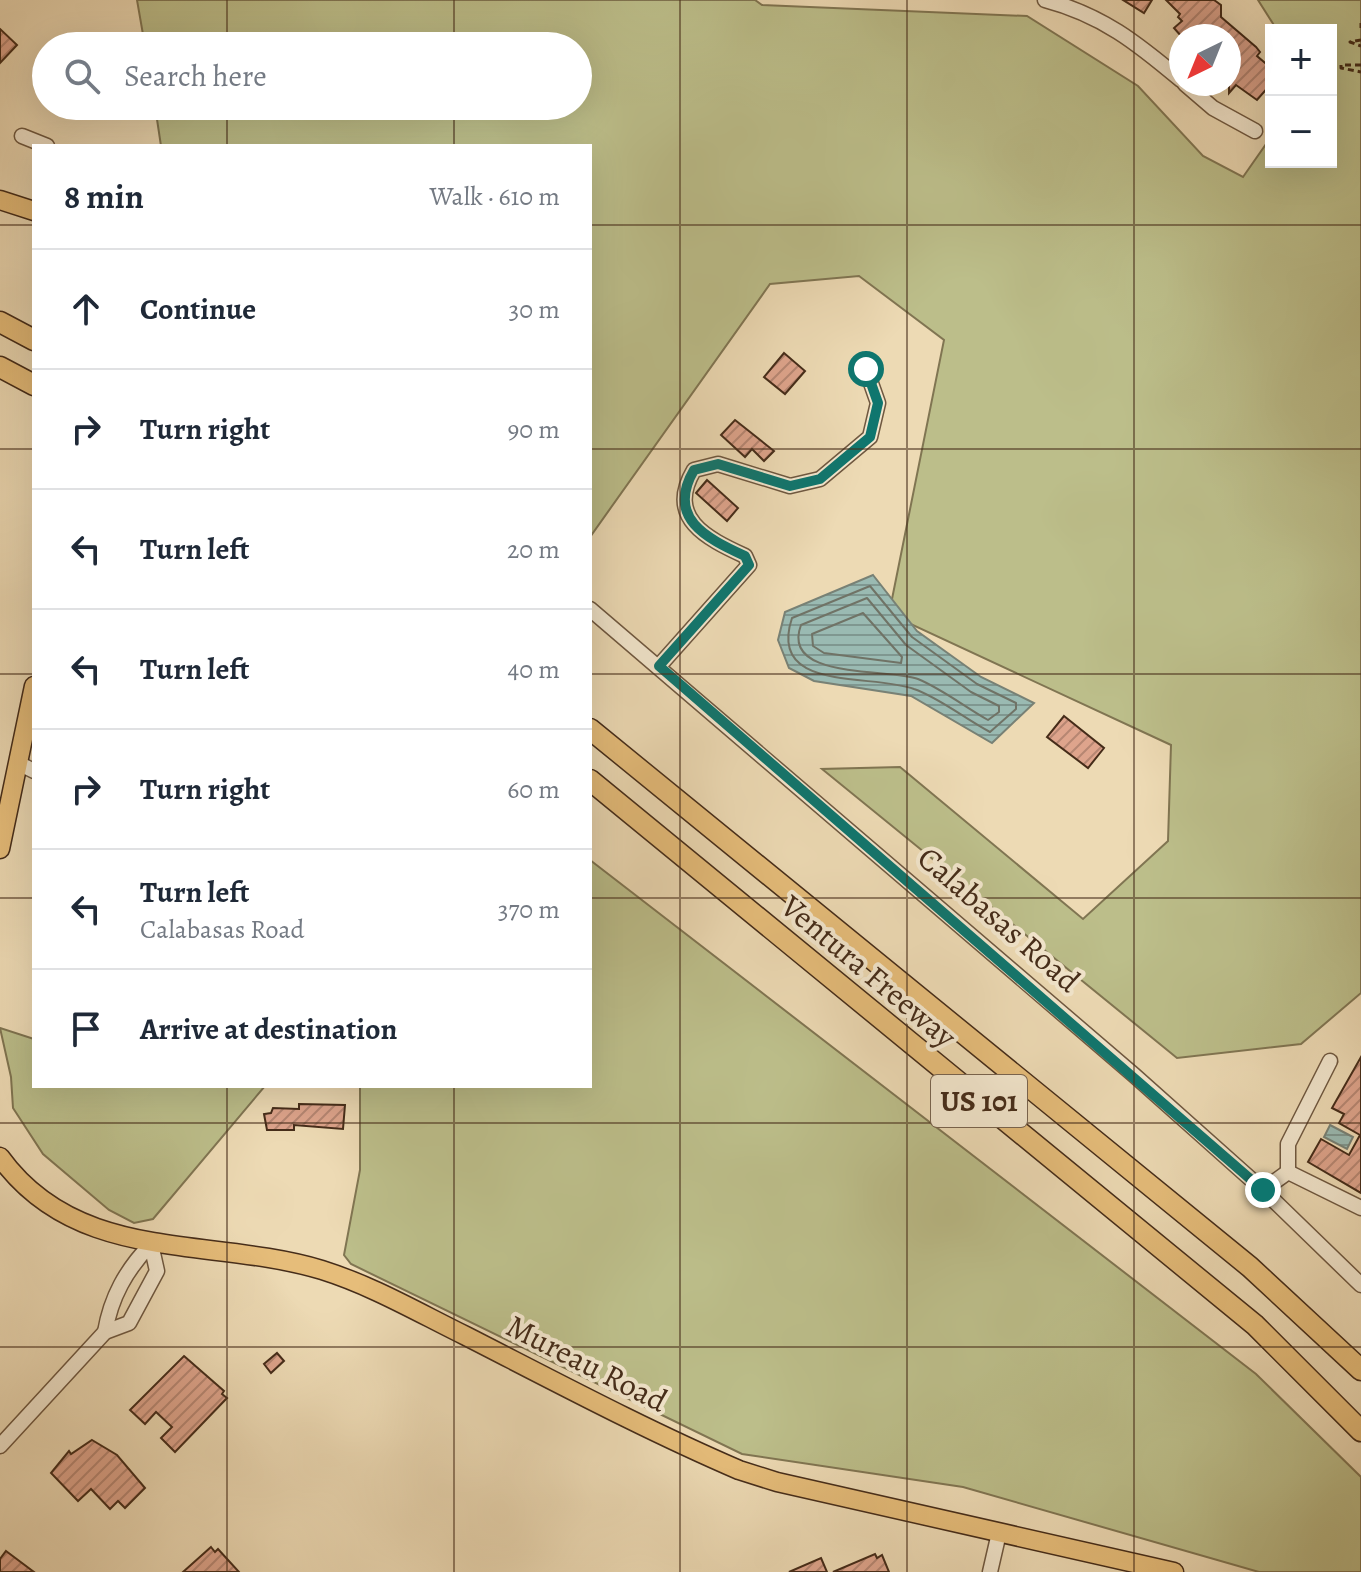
<!DOCTYPE html>
<html lang="en">
<head>
<meta charset="utf-8">
<style>
  :root { --surface:#fff; --page:#f6f6f7; --text:#1f2937; --muted:#747a83; --line:#e0e1e3 }
  body { margin:0; font-family:Alegreya,serif; background:var(--page); color:var(--text) }
  .controls { position:absolute; right:24px; top:24px; display:grid; overflow:hidden; border-radius:0px; box-shadow:0 8px 32px #0002 }
  .controls button { width:72px; height:72px; display:grid; place-items:center; padding:0; border:0; border-bottom:2px solid var(--line); background:var(--surface); color:var(--text); font:40px sans-serif }
  .compass { position:absolute; left:1169px; top:24px; width:72px; height:72px; border-radius:50%; background:var(--surface); box-shadow:0 8px 32px #0002; rotate:223deg }
  .stop { position:absolute; width:24px; height:24px; margin:-18px; border:6px solid #0f766e; border-radius:50%; background:#fff }
  .stop.end { background:#0f766e; border-color:#fff; box-shadow:0 2px 8px #0008 }
  .list { margin:0; padding:0; list-style:none }
  h2 { display:flex; justify-content:space-between; align-items:center; height:104px; margin:0; padding:0 32px; font-size:34px }
  h2 small { font-size:26px; font-weight:400; color:var(--muted) }
  .list li { display:grid; grid-template-columns:52px 1fr auto; gap:24px; align-items:center; box-sizing:border-box; height:120px; padding:0 32px; border-top:2px solid var(--line) }
  .list b { display:block; font-size:30px; white-space:nowrap }
  .list p { margin:0; font-size:26px; white-space:nowrap; color:var(--muted) }
  .list em { font-size:26px; font-style:normal; color:var(--muted) }
  .icon { flex:none; width:44px; height:44px; fill:none; stroke:currentColor; stroke-width:2; stroke-linecap:round; stroke-linejoin:round }
  .map { position:relative; flex:none; width:1361px; height:1572px; overflow:hidden }
  .search { position:absolute; background:var(--surface); box-shadow:0 8px 32px #0002; left:32px; top:32px; width:560px; height:88px; display:flex; align-items:center; gap:20px; box-sizing:border-box; padding:0 28px; border-radius:44px; color:var(--muted); font-size:30px }
  .panel { position:absolute; background:var(--surface); box-shadow:0 8px 32px #0002; left:32px; top:144px; width:560px; height:944px; border-radius:0px }
  .map>svg:first-child { display:block }
</style>
</head>
<body>
<div class="map">
<svg width="1361" height="1572" viewBox="0 0 1361 1572">
  <defs>
    <pattern id="water-rules" width="6" height="5" patternUnits="userSpaceOnUse" patternTransform="scale(2)"><rect width="6" height="5" fill="#9abab2"/><path d="M0 2.5h6" fill="none" stroke="#7f9790"/></pattern>
    <pattern id="building-hatch" width="6" height="6" patternUnits="userSpaceOnUse" patternTransform="scale(2)"><rect width="6" height="6" fill="#dea48c"/><path d="M-1 1l2-2M0 6l6-6M5 7l2-2" fill="none" stroke="#b68672"/></pattern>
  </defs>
  <rect width="100%" height="100%" fill="#eddab4"/>
  <filter id="stains"><feTurbulence type="fractalNoise" baseFrequency=".0025" numOctaves="4"/><feColorMatrix values="0 0 0 0 .2 0 0 0 0 .09 0 0 0 0 .02 0 0 0 .5 -.17"/></filter>
  <radialGradient id="worn" r=".72"><stop offset=".6" stop-color="#630" stop-opacity="0"/><stop offset="1" stop-color="#630" stop-opacity=".3"/></radialGradient>
  <!-- grass -->
  <g fill="#bcbe8a" stroke="#807552" stroke-width="2">
    <path d="M137,0H755L762,5L1027,16L1138,86L1203,156L1243,177L1271,137V162H1331V30H1277L1258,0H1361V993L1301,1044L1177,1058L822,769L900,767L1083,919L1168,841L1171,745L889,614L944,340L859,276L770,284L590,537V146H161L155,106H578V46H145Z"/>
    <path d="M590,860L1256,1374L1361,1477V1572H1259L963,1487L742,1454L351,1264L344,1255L360,1170V1086H590Z"/>
    <path d="M0,1028L34,1039V1086H265L153,1219L134,1223L109,1210L43,1154L13,1108L11,1077Z"/>
  </g>
  <!-- water -->
  <g fill="url(#water-rules)" stroke="#788175" stroke-width="2">
    <path d="M873,575L917,631L981,677L1034,703L992,743L911,696L814,681L789,668L778,640L785,612Z"/>
    <path d="M1330,1125L1353,1137L1347,1149L1324,1137Z"/>
  </g>
  <g fill="none" stroke-linecap="round" stroke-linejoin="round">
    <!-- shore -->
    <g stroke="#707366" stroke-width="2">
      <path d="M870,586L912,637L977,684L1016,703V709L990,732C965,719 940,698 914,689C872,673 767,693 792,618Z"/>
      <path d="M867,598L906,645L971,692L999,706V712L988,720C965,707 942,689 918,679C888,668 780,680 801,625Z"/>
      <path d="M863,613L902,657L901,663L824,653L813,646L812,634Z"/>
    </g>
  </g>
  <!-- building -->
  <g fill="url(#building-hatch)" stroke="#452c19" stroke-width="2">
    <path d="M1123,0H1152L1144,13Z"/>
    <path d="M1166,0H1214L1221,5V17L1256,47L1260,52L1257,56L1271,68V84L1257,100L1236,85L1229,93V36H1181L1174,28L1182,21L1178,17L1180,14Z"/>
    <path d="M0,29L17,45L0,63Z"/>
    <path d="M784,353L805,371L785,394L764,377Z"/>
    <path d="M735,420L774,451L764,461L752,449L745,457L721,435Z"/>
    <path d="M707,480L738,508L727,521L696,493Z"/>
    <path d="M1064,716L1104,748L1088,768L1047,737Z"/>
    <path d="M1361,1057V1193L1308,1162L1321,1139L1349,1155L1360,1135L1339,1123L1344,1114L1332,1108Z"/>
    <path d="M299,1104L345,1105L343,1129L294,1125V1130H267L264,1114L271,1113L273,1108L299,1109Z"/>
    <path d="M277,1353L284,1361L271,1373L264,1364Z"/>
    <path d="M184,1356L224,1391L222,1394L227,1398L175,1452L161,1438L172,1427L156,1412L145,1424L130,1410Z"/>
    <path d="M92,1440L117,1455L145,1488L125,1508L118,1501L110,1509L91,1489L78,1501L51,1473L69,1451L71,1454Z"/>
    <path d="M211,1547L215,1552L218,1549L239,1572H183Z"/>
    <path d="M6,1551L34,1572H0V1559Z"/>
    <path d="M875,1554L877,1558L882,1555L889,1572H833Z"/>
    <path d="M821,1558L827,1572H789Z"/>
  </g>
  <g fill="none" stroke-linecap="round" stroke-linejoin="round">
    <defs>
      <g id="minor">
        <path d="M1045,0C1102,15 1137,43 1181,80"/>
        <path d="M1185,84L1213,108L1255,131"/>
        <path d="M22,136L47,146"/>
        <path d="M590,609L1134,1075L1263,1190L1361,1285"/>
        <path d="M659,666L749,565L745,556C706,538 666,518 694,470L718,464L790,486L820,479L870,437L878,403L866,369"/>
        <path d="M18,763L34,771"/>
        <path d="M1288,1172V1144L1330,1061"/>
        <path d="M1263,1190L1288,1172L1361,1208"/>
        <path d="M105,1332C111,1297 126,1270 151,1244"/>
        <path d="M0,1446L105,1332L129,1323L157,1271L151,1244"/>
        <path d="M990,1572L999,1533"/>
      </g>
      <g id="major">
        <path d="M0,200L34,211"/>
        <path d="M0,849L34,686"/>
        <path d="M0,1157C78,1265 210,1236 322,1270C373,1286 419,1313 466,1336C556,1382 646,1430 739,1470L777,1482L1174,1572"/>
      </g>
      <g id="highway">
        <path d="M0,322L34,340"/>
        <path d="M0,367L34,385"/>
        <path d="M590,729L1250,1267L1361,1370"/>
        <path d="M590,780L1255,1325L1361,1431"/>
      </g>
    </defs>
    <!-- minor casing -->
    <use href="#minor" stroke="#6f5840" stroke-width="17"/>
    <!-- major casing -->
    <use href="#major" stroke="#452c19" stroke-width="21"/>
    <!-- highway casing -->
    <use href="#highway" stroke="#452c19" stroke-width="23"/>
    <!-- path -->
    <g stroke="#452c19" stroke-width="3" stroke-dasharray="6 4" stroke-linecap="butt">
      <path d="M1361,23V28"/>
      <path d="M1361,40L1350,42L1361,46"/>
      <path d="M1361,65H1341V68L1361,72"/>
    </g>
    <!-- minor -->
    <use href="#minor" stroke="#f3e7ce" stroke-width="14"/>
    <!-- major -->
    <use href="#major" stroke="#e6bd7a" stroke-width="18"/>
    <!-- highway -->
    <use href="#highway" stroke="#e6bd7a" stroke-width="20"/>
  </g>
  <g fill="none" stroke-linecap="round" stroke-linejoin="round">
    <!-- route -->
    <path stroke="#0f766e" stroke-width="10" d="M866,369L878,403L870,437L820,479L790,486L718,464L694,470C666,518 706,538 745,556L749,565L659,666L1263,1190"/>
  </g>
  <!-- grid -->
  <path fill="none" stroke="#452c19" stroke-width="2" stroke-opacity="0.55" d="M227,0V46M454,0V46M680,0V1572M907,0V1572M1134,0V1572M227,106V146M454,106V146M0,225H34M590,225H1361M0,449H34M590,449H1361M0,674H34M590,674H1361M0,898H34M590,898H1361M227,1086V1572M454,1086V1572M0,1123H1361M0,1347H1361"/>
  <g text-anchor="middle" dominant-baseline="central" stroke-width="8" stroke-linejoin="round" paint-order="stroke">
    <!-- shield labels -->
    <rect fill="#f3e7ce" stroke="#79644f" stroke-width="2" x="931" y="1075" width="96" height="52" rx="6"/>
    <g font-size="30" font-weight="bold" fill="#452c19">
      <text x="979" y="1101">US 101</text>
    </g>
    <!-- street labels -->
    <g font-size="32" fill="#452c19" stroke="#f3e7ce">
      <text transform="translate(999 919) rotate(41)">Calabasas Road</text>
      <text transform="translate(869 971) rotate(40)">Ventura Freeway</text>
      <text transform="translate(587 1363) rotate(27)">Mureau Road</text>
    </g>
  </g>
  <rect width="100%" height="100%" filter="url(#stains)"/>
  <rect width="100%" height="100%" fill="url(#worn)"/>
</svg>
<div class="controls">
<button>+</button>
<button>−</button>
</div>
<svg class="compass" viewBox="-18 -18 36 36"><path d="M0-13l5 13h-10z" fill="#e53935"/><path d="M0 13l5-13h-10z" fill="#747a83"/></svg>
<div class="stop" style="left:866px;top:369px"></div>
<div class="stop end" style="left:1263px;top:1190px"></div>
<div class="search"><svg class="icon" aria-label="search" viewBox="0 0 24 24"><circle cx="10" cy="10" r="6"/><path d="M15 15l6 6"/></svg>Search here</div>
<section class="panel">
<h2>8 min<small>Walk · 610 m</small></h2>
<ul class="list">
<li><svg class="icon" aria-label="ahead" viewBox="0 0 24 24"><path d="M12 20V5M6 11l6-6 6 6"/></svg><div><b>Continue</b></div><em>30 m</em></li>
<li><svg class="icon" aria-label="right" viewBox="0 0 24 24"><path d="M7 20v-9h11M14 6l5 5-5 5"/></svg><div><b>Turn right</b></div><em>90 m</em></li>
<li><svg class="icon" aria-label="left" viewBox="0 0 24 24"><path d="M17 20v-9H6M10 6l-5 5 5 5"/></svg><div><b>Turn left</b></div><em>20 m</em></li>
<li><svg class="icon" aria-label="left" viewBox="0 0 24 24"><path d="M17 20v-9H6M10 6l-5 5 5 5"/></svg><div><b>Turn left</b></div><em>40 m</em></li>
<li><svg class="icon" aria-label="right" viewBox="0 0 24 24"><path d="M7 20v-9h11M14 6l5 5-5 5"/></svg><div><b>Turn right</b></div><em>60 m</em></li>
<li><svg class="icon" aria-label="left" viewBox="0 0 24 24"><path d="M17 20v-9H6M10 6l-5 5 5 5"/></svg><div><b>Turn left</b><p>Calabasas Road</p></div><em>370 m</em></li>
<li><svg class="icon" aria-label="arrive" viewBox="0 0 24 24"><path d="M6 21V4h12l-3 4 3 4H6"/></svg><div><b>Arrive at destination</b></div></li>
</ul>
</section>
</div>
</body>
</html>
